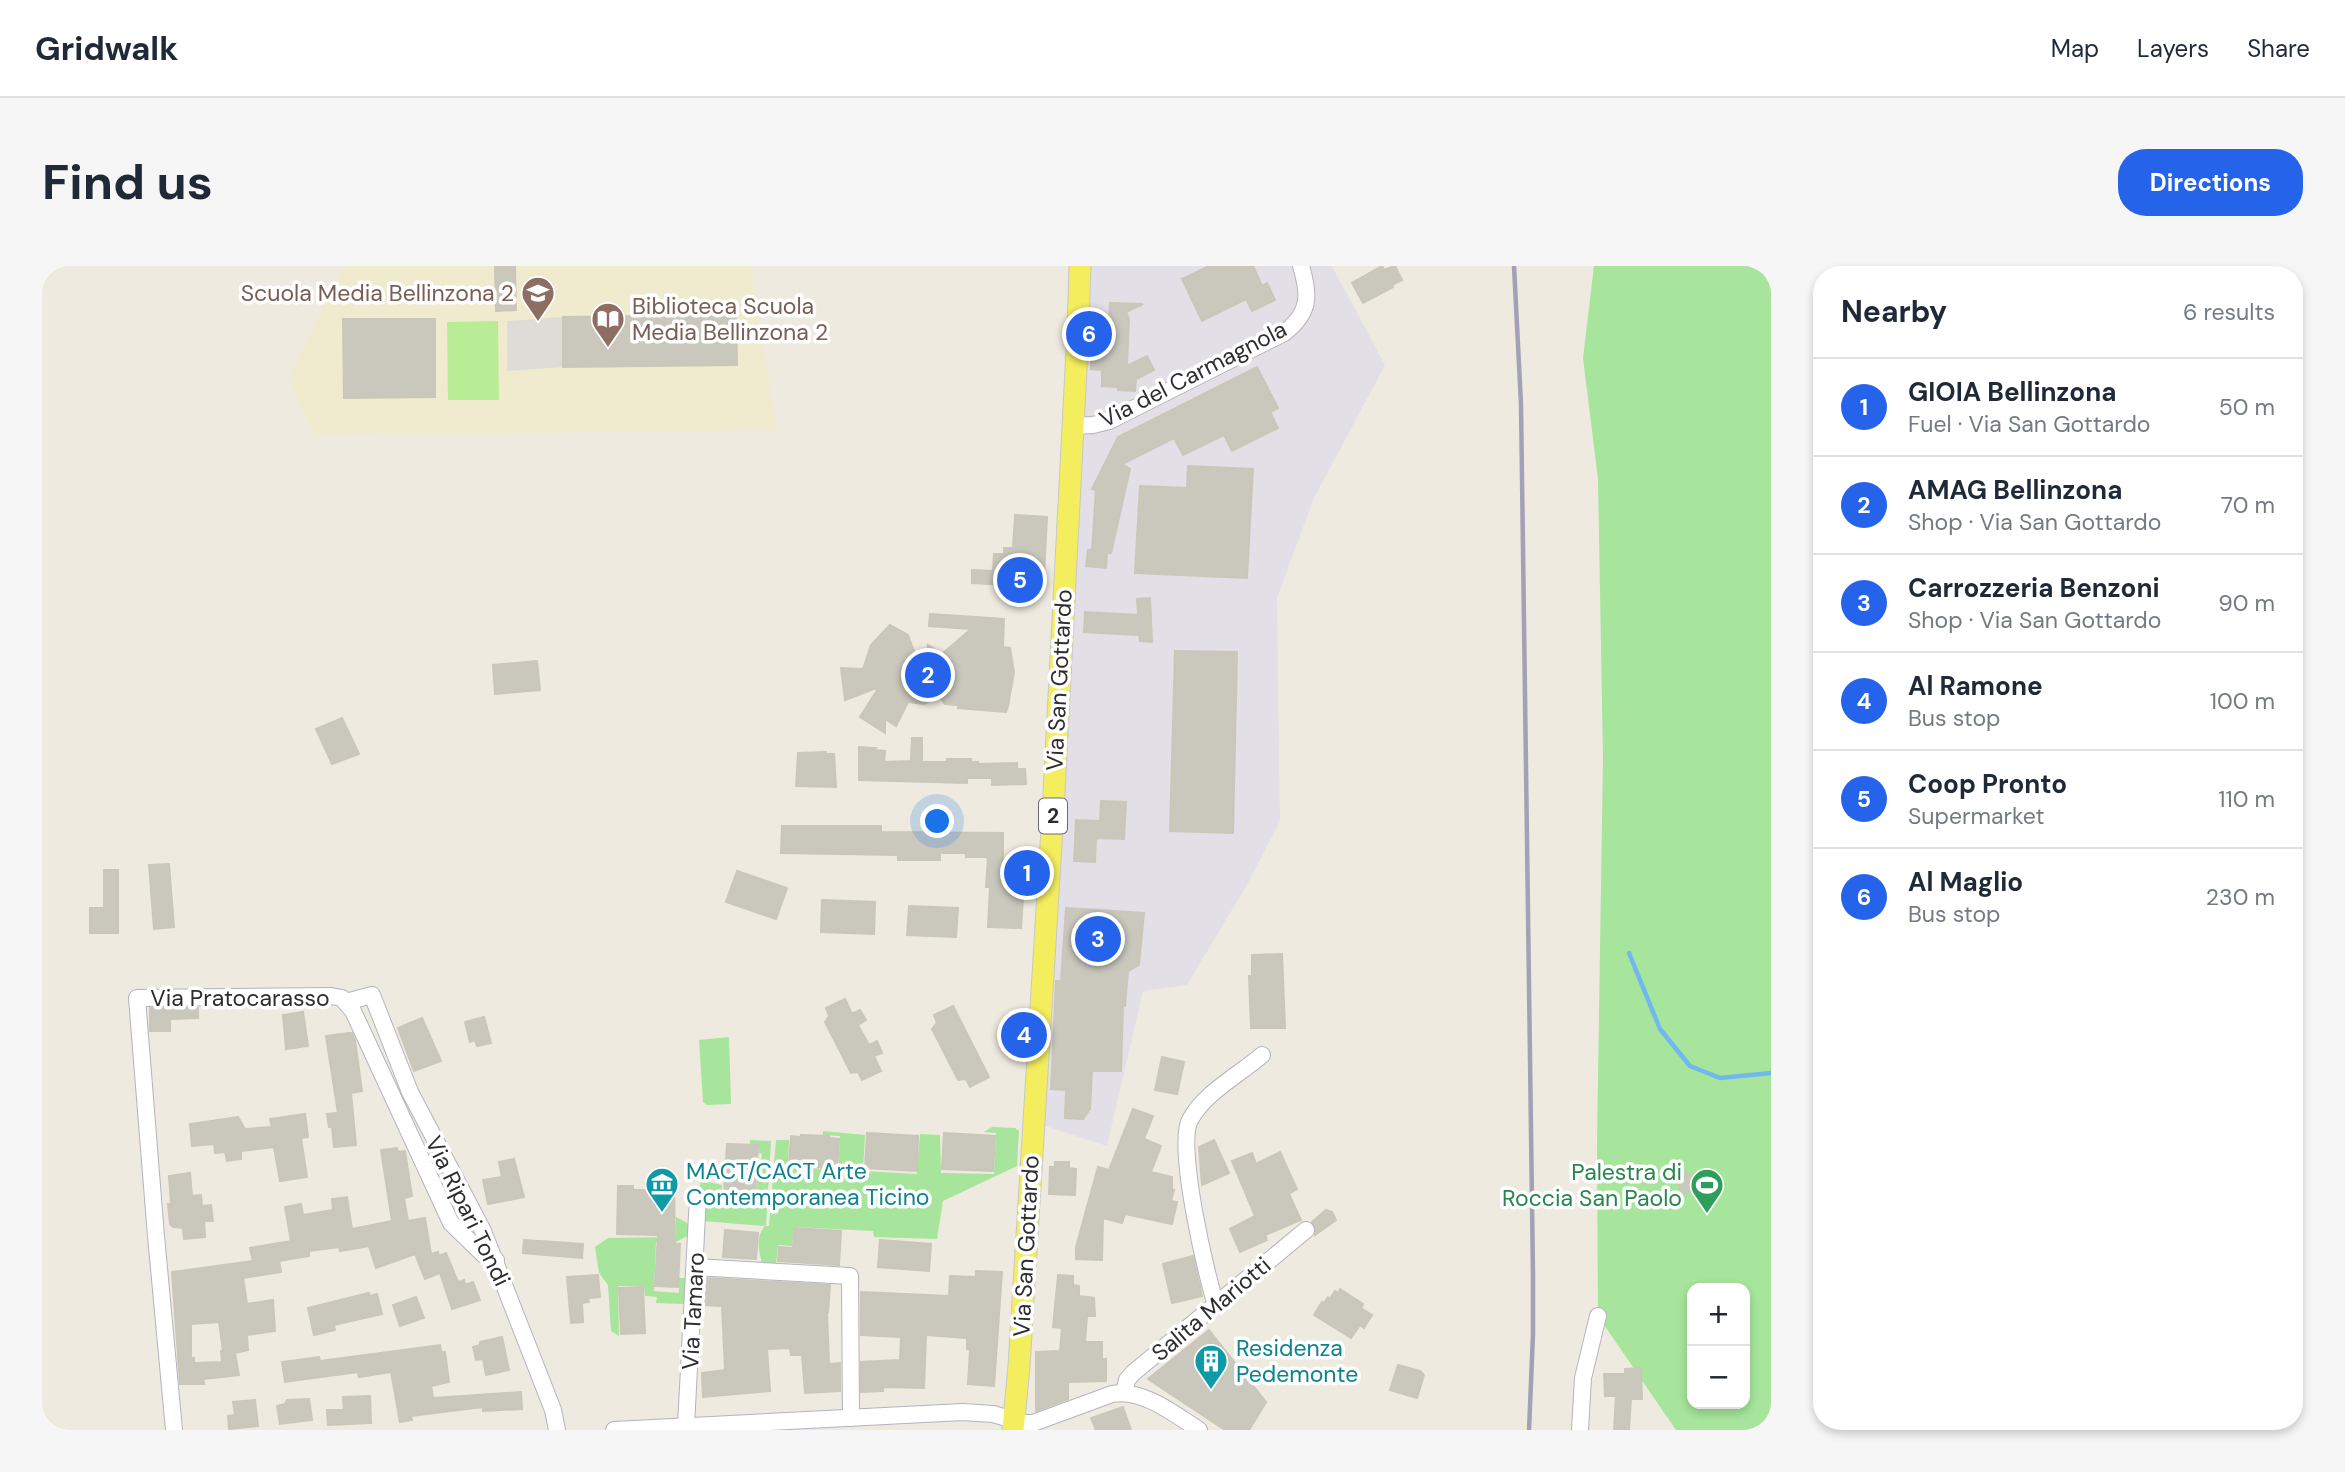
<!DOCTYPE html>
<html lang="en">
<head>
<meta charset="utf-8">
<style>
  :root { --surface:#fff; --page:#f6f6f7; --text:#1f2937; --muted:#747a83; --line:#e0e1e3; --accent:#2563eb }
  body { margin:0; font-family:"DM Sans",sans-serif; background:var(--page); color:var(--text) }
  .controls { position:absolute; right:21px; bottom:21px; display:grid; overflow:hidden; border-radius:14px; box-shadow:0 4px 10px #0003 }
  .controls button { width:63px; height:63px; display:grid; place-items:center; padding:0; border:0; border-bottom:2px solid var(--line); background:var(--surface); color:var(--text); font:35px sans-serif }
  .you { position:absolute; left:896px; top:556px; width:24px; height:24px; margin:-18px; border:5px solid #fff; border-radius:50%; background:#1a73e8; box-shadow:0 0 0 10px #1a73e833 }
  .badge { display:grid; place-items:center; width:46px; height:46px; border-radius:50%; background:var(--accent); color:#fff; font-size:23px; font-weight:700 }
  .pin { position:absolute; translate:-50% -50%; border:4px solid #fff; box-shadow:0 2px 7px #0006 }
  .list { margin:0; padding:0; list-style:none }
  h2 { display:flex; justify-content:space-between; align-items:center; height:91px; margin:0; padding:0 28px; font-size:30px }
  h2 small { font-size:23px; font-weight:400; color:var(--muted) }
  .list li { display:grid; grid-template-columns:46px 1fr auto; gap:21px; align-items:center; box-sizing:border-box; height:98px; padding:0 28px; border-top:2px solid var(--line) }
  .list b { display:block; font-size:26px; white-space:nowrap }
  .list p { margin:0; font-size:23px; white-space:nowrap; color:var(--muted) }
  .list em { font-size:23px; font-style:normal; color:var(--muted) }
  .map { position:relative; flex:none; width:1729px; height:1164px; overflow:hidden; border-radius:28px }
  header { display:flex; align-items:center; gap:42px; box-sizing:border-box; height:98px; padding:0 35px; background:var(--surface); border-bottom:2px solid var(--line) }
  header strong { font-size:33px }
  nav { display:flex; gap:38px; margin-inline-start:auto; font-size:24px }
  .intro { display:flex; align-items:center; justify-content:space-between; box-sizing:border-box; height:168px; padding:0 42px }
  h1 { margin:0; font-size:49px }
  .button { padding:18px 32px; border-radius:28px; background:var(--accent); color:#fff; font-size:24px; font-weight:700 }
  main { display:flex; gap:42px; padding:0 42px }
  aside { flex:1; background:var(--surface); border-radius:28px; box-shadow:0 4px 10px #0003 }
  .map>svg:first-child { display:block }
</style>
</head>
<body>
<header>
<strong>Gridwalk</strong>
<nav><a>Map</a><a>Layers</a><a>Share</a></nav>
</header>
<div class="intro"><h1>Find us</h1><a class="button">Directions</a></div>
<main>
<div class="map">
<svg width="1729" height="1164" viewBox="0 0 1729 1164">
  <rect width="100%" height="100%" fill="#eeeadf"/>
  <!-- industrial -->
  <path fill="#e3dfe7" d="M1038,0H1290L1343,99L1272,232L1235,332L1238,555L1206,617L1145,719L1101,725L1065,880L991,856Z"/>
  <!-- education -->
  <path fill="#f0ebce" d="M302,0H709L735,164L274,169L254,133L247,110Z"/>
  <!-- green -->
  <g fill="#a6e59b" fill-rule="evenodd">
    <path d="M1552,0H1729V1164H1634L1556,1050L1555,878L1561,491L1556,213L1541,92ZM1650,1022H1703V1138H1650Z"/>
    <path d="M687,771L689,838L665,839L661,836L657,774Z"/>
    <path d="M950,861L973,862L977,865L975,900L901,935L895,973L832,971L831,965L752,961L750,980L736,979L734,999L720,998C717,984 713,971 723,960L661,955L659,952L658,914L680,919V928L714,930L716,898H719L720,888L717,887V879L708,878V874L729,875L724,960H727L734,874H747L746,900L796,905L798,870L781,869V865L823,869L821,905L875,908L878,868L898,869L899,907L952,908L954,867L942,866Z"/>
    <path d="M634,951L647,958L649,968L634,976H614L612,1025L637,1027V1012H646L644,1038L614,1037L615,1031L603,1030L602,1020H576L577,1070L569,1065L566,1019L557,1007L553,981L566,972L634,971Z"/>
  </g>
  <!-- pitch -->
  <path fill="#b8ed96" d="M456,55L457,134H406L405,56Z"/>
  <!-- plaza -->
  <path fill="#dedcd6" d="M521,51V101L465,105V55Z"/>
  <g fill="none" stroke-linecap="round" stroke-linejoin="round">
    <!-- stream -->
    <path stroke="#71b7f1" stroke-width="4.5" d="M1587,687L1618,763L1648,800L1678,812L1729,807"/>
  </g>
  <!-- building -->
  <g fill="#cac8bd" stroke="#cac7b8" stroke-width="2" fill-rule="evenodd">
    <path d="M453,0H473L474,44L454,45Z"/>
    <path d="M1167,0H1211L1220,20L1225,17L1233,34L1210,45L1204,33L1160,55L1140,13Z"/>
    <path d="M1340,0L1342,4L1353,0L1360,14L1350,19L1351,21L1321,37L1310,17Z"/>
    <path d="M1068,37L1101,38L1084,46L1087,53L1085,100L1105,90L1112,104L1094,113L1093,125L1076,124V121L1060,120V104L1049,103L1051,53L1067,54Z"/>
    <path d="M694,49L695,99L521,101V51Z"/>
    <path d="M301,53H393V131L302,132Z"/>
    <path d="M1215,101L1236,142L1228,146L1236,162L1190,185L1182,169L1141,189L1132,172L1080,198L1088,203L1069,287H1065L1064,302L1044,300L1046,284H1050L1054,224L1050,223L1076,171Z"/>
    <path d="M1146,200L1211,203L1205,312L1093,307L1098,220L1145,222Z"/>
    <path d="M973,249L1005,251L1002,310L994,309L993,328L963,326L964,319L930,317V304L951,305L952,288H962V282H971Z"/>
    <path d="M1108,332L1110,376L1098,375L1097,369L1042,366L1043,346L1096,349L1095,333Z"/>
    <path d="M888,348L962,353L961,381L968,382L972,406L966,440L964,446L916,442V439L903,438L897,430L882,438L866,436L854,460L843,453V467L818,451L837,421L803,434L799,402L821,403L829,379L848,359L866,369L884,419L886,379L900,388L929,363L887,360Z"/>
    <path d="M1133,385L1195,386L1191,567L1128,565Z"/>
    <path d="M495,395L498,424L453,428L451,399Z"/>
    <path d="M300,452L317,488L290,498L274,463Z"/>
    <path d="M870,472H880V496H905V493H929V496H936V498L975,497V503H983L984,518L950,519V512H925V517L817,514V481L834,482L832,484L843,485L842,496L869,495Z"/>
    <path d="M784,486V488H792L794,521L754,520L756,487Z"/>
    <path d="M1059,535L1084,536L1082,573L1054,572L1053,596L1032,595L1034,554L1058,555Z"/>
    <path d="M740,560H839V566L961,567V598L991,599L990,616H982L979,662L946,661L948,621H944L946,591H924V587H898V594H856V589L739,587Z"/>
    <path d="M127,598L132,661L112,663L107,599Z"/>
    <path d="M62,604H76V667H48V642H62Z"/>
    <path d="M695,605L745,622L734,653L684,636Z"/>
    <path d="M780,634L833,636L832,668L779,666Z"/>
    <path d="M867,640L916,642L914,671L865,669Z"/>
    <path d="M1024,642L1102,647L1097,699L1086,705L1083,740H1081L1079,805H1050L1048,843L1041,853L1023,852L1024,824L1009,823L1014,715H1019Z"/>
    <path d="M1240,688L1243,762H1209L1207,710H1210V689Z"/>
    <path d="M803,733L810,748L818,744L824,754L816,759L827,779L835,775L840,787L832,790L839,805L820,814L816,806L809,807L783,756L787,750L784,742Z"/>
    <path d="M911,740L947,811L928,821L924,813L916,814L890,763L895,757L892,749Z"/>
    <path d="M108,742H156V752L128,753V765H108Z"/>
    <path d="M261,746L266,780L244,783L241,749Z"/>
    <path d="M442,751L449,777L435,780L433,774L428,776L423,756Z"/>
    <path d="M380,752L399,795L372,805L356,762Z"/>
    <path d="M306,767H310L313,774L320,825L309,827L314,879L292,881L290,861H287L285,848L296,847L284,770Z"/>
    <path d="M1120,791L1142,796L1135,828L1113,824Z"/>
    <path d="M1091,843L1111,850L1102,873L1119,880L1109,906L1130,911V923L1132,924L1129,935L1135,936L1130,958L1083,948L1080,957L1061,952L1060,994L1034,993V981L1056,901L1067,904Z"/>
    <path d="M263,848L266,871L259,872L265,911L238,915L232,881L199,885V893L185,895L183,886L173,887L172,878L150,880L148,858L196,851L203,863L230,861L228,853Z"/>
    <path d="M825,867L876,870L875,905L823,902Z"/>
    <path d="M902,867L953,870L951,905L900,903Z"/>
    <path d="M759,869L787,870V872L797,873L795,903L747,899L749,870L759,871Z"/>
    <path d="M1172,874L1187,907L1160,919L1157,881Z"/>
    <path d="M685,878L716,879L713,928L682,927Z"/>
    <path d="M355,882L356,886L363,885L370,930L362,932L366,955L383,952L389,988L396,986L397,990L404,987L416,1016L422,1014L423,1019L431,1016L438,1034L410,1043L398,1007L383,1013L373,988L334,1002L327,980L298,985L297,981L267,985V990L237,995L239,1006L201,1012L205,1038L231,1034L233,1065L205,1069L206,1084L193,1087L197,1109L161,1113L162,1118H138L130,1006L211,995L208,982L249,975L243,941L259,938L261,949L291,944L290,933L305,931L310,963L350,955L339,884ZM177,1056L181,1085H179L180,1096L152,1097V1092H149V1058Z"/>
    <path d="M1238,886L1255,923L1247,928L1259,954L1223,969L1225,974L1198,986L1188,963L1213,950L1190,895L1210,887L1214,898Z"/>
    <path d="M472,893L482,931L446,938L441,914L460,911L457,896Z"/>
    <path d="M1013,896H1027V902L1034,903L1033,929L1007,928L1008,901H1013Z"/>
    <path d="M1645,906L1653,922L1641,928L1633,912Z"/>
    <path d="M148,907L150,930L159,929L160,940L169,939L171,955H162L163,971L142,973L141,962L131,961L128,958L126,938H129L127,910Z"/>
    <path d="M576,920H591V924H617V921H632L633,978H638L636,1021L613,1020L616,969L575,968Z"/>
    <path d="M1284,944L1290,946L1294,954L1273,969L1274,962L1270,956Z"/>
    <path d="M752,962L799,965L797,999L736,995L737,981L751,982Z"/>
    <path d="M683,964L716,967L714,993L681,991Z"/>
    <path d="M482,974L541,978L540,992L481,987Z"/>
    <path d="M838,974L889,978L887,1005L836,1001Z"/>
    <path d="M1151,990L1160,1030L1130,1037L1121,998Z"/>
    <path d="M934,1005L960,1006L952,1120L926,1118L928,1084L925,1083V1072L884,1069L882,1122L841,1121V1125L819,1126V1096L858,1094L859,1071L819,1069V1026L907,1030L908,1010L934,1011Z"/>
    <path d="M556,1009L558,1031L546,1032L547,1036L540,1037L541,1056L529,1057L525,1011Z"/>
    <path d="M1016,1009L1031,1010V1019L1037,1020V1030L1052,1032L1053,1050H1045L1043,1076H1060V1093H1064V1115L1026,1116V1133L994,1145V1086L1018,1085L1020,1062L1011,1061Z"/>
    <path d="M663,1012L788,1019L786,1046H785L787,1098L798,1097V1125L763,1127L760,1089H749L748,1082L725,1083L728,1125L661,1131L660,1107L683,1104L680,1040L662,1039Z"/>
    <path d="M601,1021L603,1067L579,1068L577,1022Z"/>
    <path d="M1298,1023L1321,1038L1319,1042L1330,1049L1322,1062L1318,1059L1309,1072L1272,1049L1280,1036L1282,1037L1286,1031L1288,1033L1293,1025L1296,1027Z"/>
    <path d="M327,1027L328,1030L335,1028L340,1048L292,1059L293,1064L272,1069L266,1042Z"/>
    <path d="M374,1031L382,1052L358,1060L351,1039Z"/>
    <path d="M1167,1064L1224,1136L1207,1164H1183L1106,1113Z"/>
    <path d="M460,1071L467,1104L444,1109L441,1093L434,1094L431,1081L438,1079V1076Z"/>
    <path d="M398,1079L399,1086H403L407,1116L389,1120L391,1132L479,1126L480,1143L441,1145V1141L369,1150L370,1154L358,1156L349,1106L317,1111L316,1106L243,1116L240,1096L277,1091L278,1095Z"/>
    <path d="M1356,1099L1378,1105L1382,1109L1375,1132L1348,1124Z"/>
    <path d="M1599,1102L1600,1133H1589L1587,1164H1572L1574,1130H1563L1562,1108H1583V1103Z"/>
    <path d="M328,1130L329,1157L286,1159L285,1144H302L301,1131Z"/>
    <path d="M267,1133L270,1154L238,1158L235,1140L243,1138L245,1134Z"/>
    <path d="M213,1134L216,1160L187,1163L186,1150L193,1149L191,1136Z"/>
    <path d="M1081,1141L1089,1164H1054L1049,1152Z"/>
  </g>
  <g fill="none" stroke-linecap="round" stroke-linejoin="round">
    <defs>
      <g id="minor">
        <path d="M1030,160L1051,159L1067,155L1242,67C1268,47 1268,30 1259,0"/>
        <path d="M304,736L330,729L368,826L441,965L511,1144L515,1164"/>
        <path d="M653,1001L808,1010L809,1152"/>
        <path d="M1174,1039C1164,1009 1134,879 1148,854C1162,827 1197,809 1220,789"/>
        <path d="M1082,1126L1085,1114L1091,1107L1264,964"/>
        <path d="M644,1160L656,930"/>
        <path d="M132,1164L114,970L95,732L289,730L300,732L311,745L409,957L442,989L454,994"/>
        <path d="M572,1164L921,1146L951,1148L982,1157H991L1070,1128C1100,1122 1134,1149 1157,1164"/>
        <path d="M1538,1164L1541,1112L1556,1050"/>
      </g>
      <path id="major" d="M971,1164L977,1100L1011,546L1036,65L1038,0"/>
    </defs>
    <!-- minor casing -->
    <use href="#minor" stroke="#b3b3c0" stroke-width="18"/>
    <!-- major casing -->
    <use href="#major" stroke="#c8c8c8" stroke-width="23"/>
    <!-- minor -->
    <use href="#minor" stroke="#fff" stroke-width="16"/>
    <!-- major -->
    <use href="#major" stroke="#f4ed5e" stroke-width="21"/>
    <!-- rail -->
    <path stroke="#a2a1b7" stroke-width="4.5" d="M1472,0L1479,138L1491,1009V1068L1487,1164"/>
  </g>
  <!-- icons -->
  <defs>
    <symbol id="school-pin" viewBox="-11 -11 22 30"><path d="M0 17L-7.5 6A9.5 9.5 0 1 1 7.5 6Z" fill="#8d6e63" stroke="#fff"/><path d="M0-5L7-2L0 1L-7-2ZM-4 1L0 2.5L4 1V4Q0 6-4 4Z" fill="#fff"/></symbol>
    <symbol id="library-pin" viewBox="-11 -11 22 30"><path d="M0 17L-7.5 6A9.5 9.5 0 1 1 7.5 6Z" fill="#8d6e63" stroke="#fff"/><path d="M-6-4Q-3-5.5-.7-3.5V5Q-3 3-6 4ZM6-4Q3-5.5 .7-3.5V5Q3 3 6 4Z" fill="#fff"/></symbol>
    <symbol id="museum-pin" viewBox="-11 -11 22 30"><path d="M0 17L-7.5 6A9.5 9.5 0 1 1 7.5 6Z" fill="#0f9aa8" stroke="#fff"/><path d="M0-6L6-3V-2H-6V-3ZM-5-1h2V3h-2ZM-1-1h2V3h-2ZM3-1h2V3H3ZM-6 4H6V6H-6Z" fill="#fff"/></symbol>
    <symbol id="stadium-pin" viewBox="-11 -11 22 30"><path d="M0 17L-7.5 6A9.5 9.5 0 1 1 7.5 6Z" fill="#2e9e5b" stroke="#fff"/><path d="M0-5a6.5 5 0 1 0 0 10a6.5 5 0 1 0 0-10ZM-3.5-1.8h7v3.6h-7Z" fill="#fff"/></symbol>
    <symbol id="building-pin" viewBox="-11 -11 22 30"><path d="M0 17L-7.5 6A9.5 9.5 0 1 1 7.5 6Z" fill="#0f9aa8" stroke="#fff"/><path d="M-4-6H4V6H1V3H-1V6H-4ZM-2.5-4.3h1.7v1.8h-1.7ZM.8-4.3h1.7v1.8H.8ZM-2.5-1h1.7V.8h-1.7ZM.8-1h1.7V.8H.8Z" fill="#fff"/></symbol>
  </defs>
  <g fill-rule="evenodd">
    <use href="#school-pin" x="477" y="8" width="38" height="52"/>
    <use href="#library-pin" x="547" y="34" width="38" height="52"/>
    <use href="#museum-pin" x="601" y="899" width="38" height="52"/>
    <use href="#stadium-pin" x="1646" y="900" width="38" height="52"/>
    <use href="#building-pin" x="1150" y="1076" width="38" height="52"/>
  </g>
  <g text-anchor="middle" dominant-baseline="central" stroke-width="7" stroke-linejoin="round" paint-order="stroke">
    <!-- shield labels -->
    <rect fill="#fff" stroke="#6c6c6c" stroke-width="2" x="997" y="532.5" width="28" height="35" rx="5"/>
    <g font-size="21" font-weight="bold" fill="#2d2d2d">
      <text x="1011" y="550">2</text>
    </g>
    <!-- education labels -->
    <g font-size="23" fill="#785e54" stroke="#fff" text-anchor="end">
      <text x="472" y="27">Scuola Media Bellinzona 2</text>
      <text x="590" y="40" text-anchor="start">Biblioteca Scuola<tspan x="590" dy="26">Media Bellinzona 2</tspan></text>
    </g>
    <!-- street labels -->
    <g font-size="23" fill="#2d2d2d" stroke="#fff">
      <text transform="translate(1151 108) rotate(-27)">Via del Carmagnola</text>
      <text transform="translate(1017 414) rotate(-87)">Via San Gottardo</text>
      <text x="198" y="732">Via Pratocarasso</text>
      <text transform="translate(426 945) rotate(64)">Via Ripari Tondi</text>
      <text transform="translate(984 980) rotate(-87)">Via San Gottardo</text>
      <text transform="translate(1169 1043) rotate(-40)">Salita Mariotti</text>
      <text transform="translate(651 1045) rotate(-87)">Via Tamaro</text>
    </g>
    <!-- culture labels -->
    <g font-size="23" fill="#0d838f" stroke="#fff" text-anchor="start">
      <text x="644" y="905">MACT/CACT Arte<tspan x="644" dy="26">Contemporanea Ticino</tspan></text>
      <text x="1194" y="1082">Residenza<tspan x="1194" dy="26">Pedemonte</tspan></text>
    </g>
    <!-- leisure labels -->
    <g font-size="23" fill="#27864d" stroke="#fff" text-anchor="end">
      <text x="1640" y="906">Palestra di<tspan x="1640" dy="26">Roccia San Paolo</tspan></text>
    </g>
  </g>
</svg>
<div class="controls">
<button>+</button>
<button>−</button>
</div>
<div class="you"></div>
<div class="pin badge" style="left:985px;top:607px">1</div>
<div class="pin badge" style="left:886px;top:409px">2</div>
<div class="pin badge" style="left:1056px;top:673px">3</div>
<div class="pin badge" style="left:982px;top:769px">4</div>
<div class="pin badge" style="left:978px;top:314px">5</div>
<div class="pin badge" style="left:1047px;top:68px">6</div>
</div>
<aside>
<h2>Nearby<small>6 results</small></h2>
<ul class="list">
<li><span class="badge">1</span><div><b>GIOIA Bellinzona</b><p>Fuel · Via San Gottardo</p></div><em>50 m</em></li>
<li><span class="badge">2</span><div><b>AMAG Bellinzona</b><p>Shop · Via San Gottardo</p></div><em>70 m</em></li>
<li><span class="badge">3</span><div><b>Carrozzeria Benzoni</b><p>Shop · Via San Gottardo</p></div><em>90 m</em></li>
<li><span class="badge">4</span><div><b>Al Ramone</b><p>Bus stop</p></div><em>100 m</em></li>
<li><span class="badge">5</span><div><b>Coop Pronto</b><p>Supermarket</p></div><em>110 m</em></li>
<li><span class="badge">6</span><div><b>Al Maglio</b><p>Bus stop</p></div><em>230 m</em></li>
</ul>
</aside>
</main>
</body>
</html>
